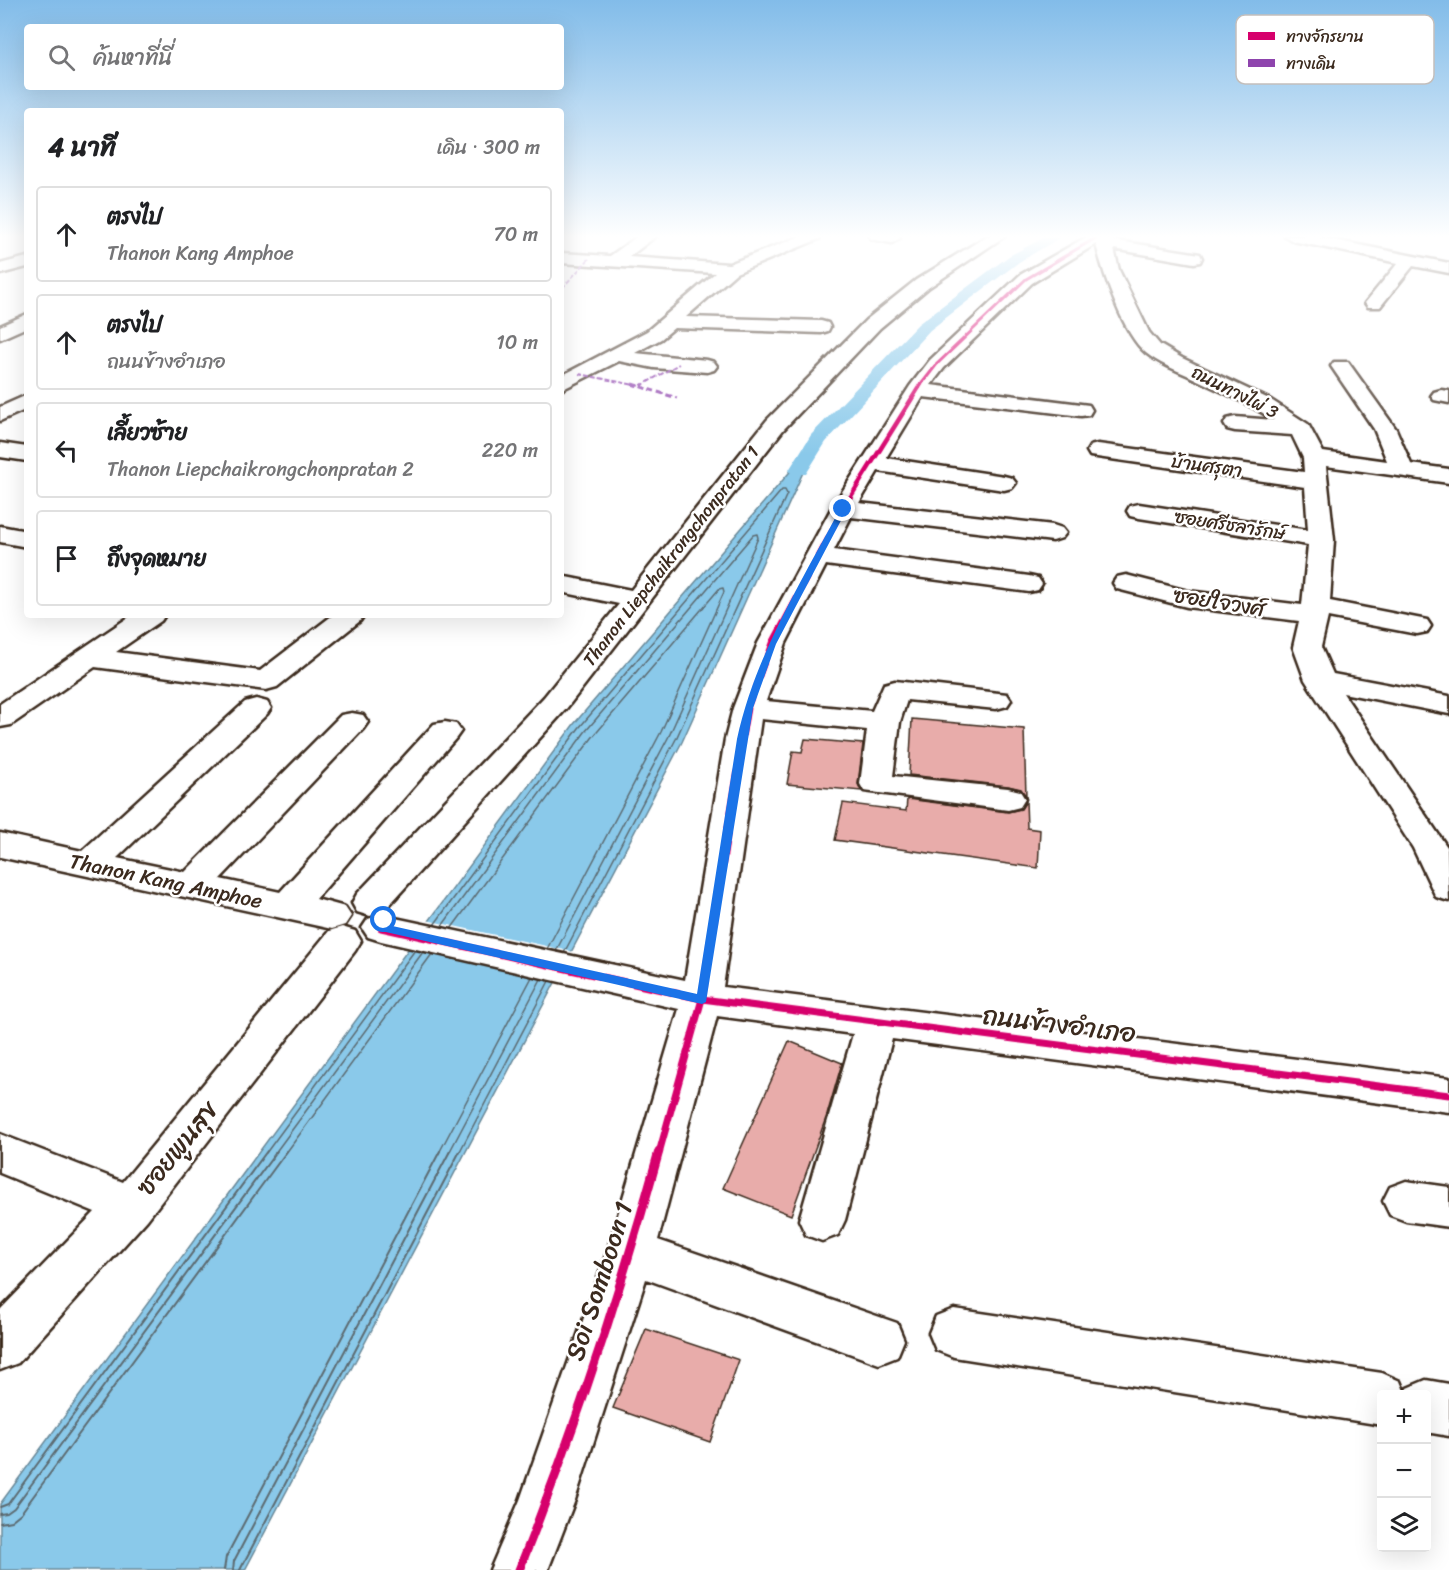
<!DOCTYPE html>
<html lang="th">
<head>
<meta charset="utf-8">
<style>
  :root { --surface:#fff; --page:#f2f2f2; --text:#202124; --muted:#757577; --line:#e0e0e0 }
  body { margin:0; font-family:Sriracha,"Playpen Sans Thai",sans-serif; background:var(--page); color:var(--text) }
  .controls { position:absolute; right:18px; bottom:18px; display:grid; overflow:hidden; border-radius:6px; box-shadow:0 6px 24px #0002 }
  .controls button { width:54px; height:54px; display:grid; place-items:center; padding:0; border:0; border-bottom:2px solid var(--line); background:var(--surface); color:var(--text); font:30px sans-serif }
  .stop { position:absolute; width:18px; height:18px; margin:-14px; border:4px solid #1a73e8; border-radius:50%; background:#fff }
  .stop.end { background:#1a73e8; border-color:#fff; box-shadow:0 2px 6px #0008 }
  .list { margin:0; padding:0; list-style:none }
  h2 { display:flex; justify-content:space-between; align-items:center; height:78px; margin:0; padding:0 24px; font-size:26px }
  h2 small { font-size:20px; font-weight:400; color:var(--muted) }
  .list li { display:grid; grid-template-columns:39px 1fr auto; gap:18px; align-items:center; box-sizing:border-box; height:96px; margin:0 12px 12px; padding:0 12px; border:2px solid var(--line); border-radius:6px }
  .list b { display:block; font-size:22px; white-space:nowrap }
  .list p { margin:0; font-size:20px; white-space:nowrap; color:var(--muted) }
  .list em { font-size:20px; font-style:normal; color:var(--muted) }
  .icon { flex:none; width:33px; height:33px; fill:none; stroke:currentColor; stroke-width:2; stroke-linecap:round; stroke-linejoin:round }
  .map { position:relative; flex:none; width:1449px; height:1570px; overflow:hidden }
  .search { position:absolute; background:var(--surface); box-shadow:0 6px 24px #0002; left:24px; top:24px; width:540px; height:66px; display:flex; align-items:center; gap:15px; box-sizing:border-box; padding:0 21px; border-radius:6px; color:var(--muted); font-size:22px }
  .panel { position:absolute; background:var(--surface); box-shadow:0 6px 24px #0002; left:24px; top:108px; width:540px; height:510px; border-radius:6px }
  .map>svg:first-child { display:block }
</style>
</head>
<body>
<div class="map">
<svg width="1449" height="1570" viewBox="0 0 1449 1570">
  <rect width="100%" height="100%" fill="#fff"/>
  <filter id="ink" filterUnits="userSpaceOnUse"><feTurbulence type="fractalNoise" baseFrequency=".0167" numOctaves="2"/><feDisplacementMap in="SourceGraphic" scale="12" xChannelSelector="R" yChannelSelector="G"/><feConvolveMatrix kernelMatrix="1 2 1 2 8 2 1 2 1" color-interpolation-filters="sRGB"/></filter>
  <g filter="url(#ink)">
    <!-- water -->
    <path fill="#8ac9ea" stroke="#6a8998" stroke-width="1.5" d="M818,439L682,742L245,1570H0V1504L574,724Z"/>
    <!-- pier -->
    <path fill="#fff" d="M426,920L574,952L558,983L405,948Z"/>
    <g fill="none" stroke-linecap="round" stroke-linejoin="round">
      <!-- shore-far1 -->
      <g stroke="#5b6a70" stroke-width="1.5">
        <path d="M434,925L579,728L782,490H785L787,494L676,739L564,953"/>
        <path d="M442,926L585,732L753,535L757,534L758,538L669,736L556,951"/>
        <path d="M451,929L592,738L719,589L723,588L724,592L661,732L547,949"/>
        <path d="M266,1153L415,950"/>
        <path d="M275,1153L423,952"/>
        <path d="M286,1153L432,954"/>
        <path d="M439,1153L532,977"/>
        <path d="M449,1153L541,979"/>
        <path d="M459,1153L549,981"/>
      </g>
      <!-- shore -->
      <g stroke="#5b6a70" stroke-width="2">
        <path d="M0,1507L8,1504L267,1151"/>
        <path d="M0,1514L7,1513L14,1508L277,1151"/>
        <path d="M0,1523L11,1521L21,1513L287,1151"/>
        <path d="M224,1570L226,1557L440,1151"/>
        <path d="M233,1570L234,1561L450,1151"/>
        <path d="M240,1570L460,1151"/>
      </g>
      <!-- canal -->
      <path fill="#8ac9ea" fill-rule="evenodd" d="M1047,236H1063L1019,262L930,330L826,442L806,474H792L789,470L811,435L918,324L1009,256Z"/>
    </g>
    <!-- building -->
    <g fill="#e8acaa" stroke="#3b2a1e" stroke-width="1.5">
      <path d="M912,719L1024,729L1026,796L1021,789L1008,786L909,775Z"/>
      <path d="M805,739L863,744L858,784L861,791L787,784L793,751L802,752Z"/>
      <path d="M907,799L1008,812L1021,809L1026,801L1027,828L1040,830L1038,868L835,840L843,803L906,811Z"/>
      <path d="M789,1041L842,1063L827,1115L791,1215L723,1188Z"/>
      <path d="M646,1329L739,1360L710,1442L613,1408Z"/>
    </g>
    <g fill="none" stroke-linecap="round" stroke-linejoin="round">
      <defs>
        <g id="minor">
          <path d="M638,236H656L629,257L729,264L801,236H821L819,239L736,273L686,317L821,321L828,323L830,327L828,331L821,333L674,328L661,339L635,353L707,360L714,362L717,366L714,370L707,372L654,368L619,361L561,390V376L647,331L715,273L561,263V253L610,256Z"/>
          <path d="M869,236H898L900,238L892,243L871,239Z"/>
          <path d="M987,236H1005L928,288L880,328L783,430L566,709L383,912L370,916L357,912L352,903L357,894L544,697L619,604L561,592V576L631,590L767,420L866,320L916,280Z"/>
          <path d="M1088,236H1113L1112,240L1200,254L1202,258L1200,262L1194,263L1114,249L1119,270L1149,332L1160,345L1182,358L1271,400L1308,424L1323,452L1387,461L1374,429L1331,366L1334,362H1348L1396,429L1411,464L1449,469V483L1326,466L1334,540L1330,601L1427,620L1431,626L1427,632L1417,634L1328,617L1321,647L1333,674L1449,696V714L1343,693L1447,847L1449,901L1436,897L1413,848L1305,680L1293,647L1299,621L1187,607L1117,589L1113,583L1117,577L1126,575L1188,591L1302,605L1308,545L1139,518L1130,516L1127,511L1130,506L1139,504L1308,530L1305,487L1090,456L1087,451L1090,446L1098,444L1304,472L1303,458L1292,435L1235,431L1227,429L1224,424L1227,419L1235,417L1274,420C1247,402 1216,389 1187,375C1174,369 1158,363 1146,353C1123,334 1103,273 1096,244L1032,283L944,368L931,385L1081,404L1089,405L1092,410L1089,415L1081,416L923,397L886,458L1004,476L1012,478L1016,483L1012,488L1004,490L878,471L859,503L1053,525L1062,528L1066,533L1062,538L1053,541L851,517L834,550L1029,576L1038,578L1042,584L1038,590L1029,592L826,565L786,643L766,701L872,711L884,684L895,681L1007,694L1011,700L1007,706L996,709L907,700L900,722L893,776L1008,788L1020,791L1025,799L1020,807L1008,810L864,791L860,784L867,730L761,719L723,987L1449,1078V1112L892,1039L845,1220L838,1235L822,1241L806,1235L799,1220L853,1034L717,1016L658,1240L897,1323L904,1340L897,1357L879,1364L646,1279L575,1500L548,1570H490L520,1500L607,1252L679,1009L381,941L368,937L362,928L368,919L381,915L685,980L725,739L733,708L758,643L831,509L910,386L930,360L1020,275Z"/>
          <path d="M1285,236H1314L1449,263V273L1413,266L1380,307H1368L1365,303L1398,263L1293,241Z"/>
          <path d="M27,257V267L0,274V264Z"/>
          <path d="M27,314V327L0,339V326Z"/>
          <path d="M1441,390L1449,391V403L1434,400L1431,396L1434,392Z"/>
          <path d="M27,395V409L0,421V407Z"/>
          <path d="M0,443L27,447V461L0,457Z"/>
          <path d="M0,526L27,531V547L0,542Z"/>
          <path d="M132,615H165L161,621L116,652L260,671L333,615H364L360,621L277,687L266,690L95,667L11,725L0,727V704Z"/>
          <path d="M256,699L267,702L271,708L267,714L117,858L185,872L341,715L352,713L363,715L368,722L363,729L220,879L280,892L434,724L445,722L456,724L461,731L456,738L316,899L345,907L351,916L345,925L332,929L0,857V833L82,851L245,702Z"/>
          <path d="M342,927L355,931L361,941L355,951L147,1220L18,1363L0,1370V1310L95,1212L0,1173V1134L123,1182L329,931Z"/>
          <path d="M1406,1181L1449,1187V1227L1406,1221L1390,1215L1383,1201L1390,1187Z"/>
          <path d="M954,1309L1382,1373L1400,1381L1405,1393L1407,1388L1426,1380L1449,1384V1436L1426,1432V1394H1382V1425L954,1357L936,1350L929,1333L936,1316Z"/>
        </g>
      </defs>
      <!-- minor casing -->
      <use href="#minor" stroke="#3b2a1e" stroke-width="5"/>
      <!-- minor -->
      <use href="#minor" fill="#fff" fill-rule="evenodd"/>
      <!-- quiet-far1 -->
      <g stroke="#8e44ad" stroke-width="2" stroke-dasharray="5 2" stroke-linecap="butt">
        <path d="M562,288L589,259"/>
        <path d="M579,374L640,386"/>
        <path d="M641,386L679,364"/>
      </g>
      <!-- quiet -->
      <g stroke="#8e44ad" stroke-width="3" stroke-dasharray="6 3" stroke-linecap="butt">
        <path d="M632,384L677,398"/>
        <path d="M641,386L644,384"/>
      </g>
      <defs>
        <path id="cycleway-far4" d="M920,386L937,364L1026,279L1099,236"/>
        <path id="cycleway-far3" d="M806,579L843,509L921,384"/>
        <path id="cycleway-far2" d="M727,829L748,708L772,643L807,578"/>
        <g id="cycleway-far1">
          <path d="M381,928L702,999L1449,1095"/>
          <path d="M659,1153L702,999L728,828"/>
        </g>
        <path id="cycleway" d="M519,1570C574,1433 620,1293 659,1151"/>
      </defs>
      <!-- cycleway-far4 casing -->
      <use href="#cycleway-far4" stroke="#fff" stroke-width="5"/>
      <!-- cycleway-far3 casing -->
      <use href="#cycleway-far3" stroke="#fff" stroke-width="8"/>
      <!-- cycleway-far2 casing -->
      <use href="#cycleway-far2" stroke="#fff" stroke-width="9"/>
      <!-- cycleway-far1 casing -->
      <use href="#cycleway-far1" stroke="#fff" stroke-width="10"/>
      <!-- cycleway casing -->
      <use href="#cycleway" stroke="#fff" stroke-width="13"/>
      <!-- cycleway-far4 -->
      <use href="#cycleway-far4" stroke="#d6006c" stroke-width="3"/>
      <!-- cycleway-far3 -->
      <use href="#cycleway-far3" stroke="#d6006c" stroke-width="4.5"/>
      <!-- cycleway-far2 -->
      <use href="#cycleway-far2" stroke="#d6006c" stroke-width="5"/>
      <!-- cycleway-far1 -->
      <use href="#cycleway-far1" stroke="#d6006c" stroke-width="7"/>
      <!-- cycleway -->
      <use href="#cycleway" stroke="#d6006c" stroke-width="9"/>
    </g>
  </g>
  <!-- sky -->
  <linearGradient id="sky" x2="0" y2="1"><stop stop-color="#82bce9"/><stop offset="0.52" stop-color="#fff"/><stop offset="1" stop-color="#fff" stop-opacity="0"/></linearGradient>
  <rect width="1449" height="455" fill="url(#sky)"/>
  <!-- route -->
  <path fill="#1a73e8" d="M843,507L847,509L776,644L753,708L706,1002L702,1004L377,930L376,928L380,917L384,916L390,920L388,925L697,994L737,739C755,656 800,584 840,509Z"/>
  <g text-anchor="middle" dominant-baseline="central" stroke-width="5" stroke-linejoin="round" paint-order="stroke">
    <!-- far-street labels -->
    <g font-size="18" fill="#3b2a1e" stroke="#fff">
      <text transform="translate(1235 392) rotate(27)">ถนนทางไผ่ 3</text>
      <text transform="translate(1207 466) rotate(8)">บ้านศรุตา</text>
      <text transform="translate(1230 525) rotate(9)">ซอยศรีชลารักษ์</text>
      <text transform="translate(671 556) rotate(-52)">Thanon Liepchaikrongchonpratan 1</text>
    </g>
    <!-- street labels -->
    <g font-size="21" fill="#3b2a1e" stroke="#fff">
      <text transform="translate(1219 602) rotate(9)">ซอยใจวงศ์</text>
      <text transform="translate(166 881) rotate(12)">Thanon Kang Amphoe</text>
    </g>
    <!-- near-street labels -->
    <g font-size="26" fill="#3b2a1e" stroke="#fff">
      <text transform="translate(1059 1024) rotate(7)">ถนนข้างอำเภอ</text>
      <text transform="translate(177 1148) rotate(-51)">ซอยพูนสุข</text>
      <text transform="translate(599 1281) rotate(-72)">Soi Somboon 1</text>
    </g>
  </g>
  <!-- legend -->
  <rect x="1236" y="15" width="198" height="69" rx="9" fill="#fff" stroke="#c4bfbc" stroke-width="1.5"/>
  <rect x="1248" y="32" width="27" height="8" fill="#d6006c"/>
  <rect x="1248" y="59" width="27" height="8" fill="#8e44ad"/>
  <g font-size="16" fill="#3b2a1e">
    <text x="1286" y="42">ทางจักรยาน</text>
    <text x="1286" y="69">ทางเดิน</text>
  </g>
</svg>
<div class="controls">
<button>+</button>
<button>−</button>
<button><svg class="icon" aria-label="layers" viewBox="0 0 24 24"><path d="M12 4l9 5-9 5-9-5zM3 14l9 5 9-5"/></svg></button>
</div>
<div class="stop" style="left:384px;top:920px"></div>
<div class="stop end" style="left:843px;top:509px"></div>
<div class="search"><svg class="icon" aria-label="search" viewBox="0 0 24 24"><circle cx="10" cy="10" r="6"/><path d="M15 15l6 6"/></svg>ค้นหาที่นี่</div>
<section class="panel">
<h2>4 นาที<small>เดิน · 300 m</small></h2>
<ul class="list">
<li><svg class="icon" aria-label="ahead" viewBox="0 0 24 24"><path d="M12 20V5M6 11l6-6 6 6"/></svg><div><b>ตรงไป</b><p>Thanon Kang Amphoe</p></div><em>70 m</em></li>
<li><svg class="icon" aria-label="ahead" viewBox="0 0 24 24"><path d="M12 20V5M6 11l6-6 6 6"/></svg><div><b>ตรงไป</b><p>ถนนข้างอำเภอ</p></div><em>10 m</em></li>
<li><svg class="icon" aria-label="left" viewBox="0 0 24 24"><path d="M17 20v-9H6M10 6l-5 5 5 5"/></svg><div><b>เลี้ยวซ้าย</b><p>Thanon Liepchaikrongchonpratan 2</p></div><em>220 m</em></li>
<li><svg class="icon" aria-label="arrive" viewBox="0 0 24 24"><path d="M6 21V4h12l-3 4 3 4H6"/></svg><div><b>ถึงจุดหมาย</b></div></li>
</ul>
</section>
</div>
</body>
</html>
